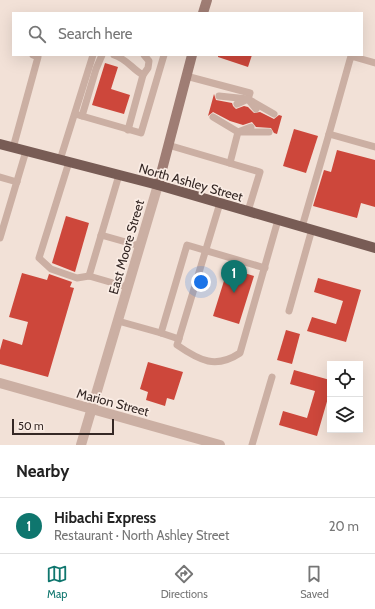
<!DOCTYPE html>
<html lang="en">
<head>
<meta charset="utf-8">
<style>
  :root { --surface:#fff; --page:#f2f2f2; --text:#222; --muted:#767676; --line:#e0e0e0; --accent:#0f766e }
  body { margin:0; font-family:Cabin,sans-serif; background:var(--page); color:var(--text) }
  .controls { position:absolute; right:12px; bottom:12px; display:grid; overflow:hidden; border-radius:0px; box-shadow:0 4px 16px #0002 }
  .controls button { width:36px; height:36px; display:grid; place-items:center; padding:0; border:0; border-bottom:1px solid var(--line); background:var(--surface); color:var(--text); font:20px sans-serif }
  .scale { position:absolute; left:12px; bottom:10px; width:102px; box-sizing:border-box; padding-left:4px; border:2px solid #352825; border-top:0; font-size:11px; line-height:14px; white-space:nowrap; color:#352825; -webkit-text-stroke:3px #faece4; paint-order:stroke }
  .you { position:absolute; left:201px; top:282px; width:14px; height:14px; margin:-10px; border:3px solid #fff; border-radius:50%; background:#1a73e8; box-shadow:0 0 0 6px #1a73e833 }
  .badge { display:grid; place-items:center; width:26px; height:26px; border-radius:50%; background:var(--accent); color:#fff; font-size:13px; font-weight:700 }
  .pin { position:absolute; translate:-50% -33px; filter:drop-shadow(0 1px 2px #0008) }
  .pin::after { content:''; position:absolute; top:21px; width:14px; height:12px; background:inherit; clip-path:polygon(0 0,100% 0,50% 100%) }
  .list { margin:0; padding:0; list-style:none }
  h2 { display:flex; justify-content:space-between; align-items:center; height:52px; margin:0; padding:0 16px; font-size:17px }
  h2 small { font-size:13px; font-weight:400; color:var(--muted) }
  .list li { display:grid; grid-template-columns:26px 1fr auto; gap:12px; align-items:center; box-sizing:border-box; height:56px; padding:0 16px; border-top:1px solid var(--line) }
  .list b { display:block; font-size:15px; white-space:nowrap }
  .list p { margin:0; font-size:13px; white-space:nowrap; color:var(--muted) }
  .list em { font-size:13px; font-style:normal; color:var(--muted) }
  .icon { flex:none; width:22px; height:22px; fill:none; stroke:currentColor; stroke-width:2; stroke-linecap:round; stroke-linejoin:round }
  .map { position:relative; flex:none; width:375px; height:445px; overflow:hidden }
  .search { position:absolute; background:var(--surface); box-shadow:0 4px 16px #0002; left:12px; right:12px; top:12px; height:44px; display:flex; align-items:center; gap:10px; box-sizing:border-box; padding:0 14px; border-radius:0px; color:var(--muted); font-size:15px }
  .sheet { height:108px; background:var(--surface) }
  nav { display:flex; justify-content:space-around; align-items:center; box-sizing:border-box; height:56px; border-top:1px solid var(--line); background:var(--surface); font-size:11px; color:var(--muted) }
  nav a { display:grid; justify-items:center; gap:2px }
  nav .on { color:var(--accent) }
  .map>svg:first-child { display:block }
</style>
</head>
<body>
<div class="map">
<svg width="375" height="445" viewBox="0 0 375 445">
  <rect width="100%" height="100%" fill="#f2e1d7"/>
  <!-- building -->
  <g fill="#cd473b">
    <path d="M218,55H252L248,67L218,57Z"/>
    <path d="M105,63L118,67L111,89L130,95L124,114L92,105Z"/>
    <path d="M214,94L216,100L232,103L233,106L236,109L244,106L248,107L254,113L260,112L274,119L279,115L282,116L277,134L274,133L271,128L256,127L252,122L243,125L230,121L213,112L208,116Z"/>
    <path d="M294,129L318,136L306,173L283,166Z"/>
    <path d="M337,150L375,160V207L361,203L357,218L313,206L324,170L331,172Z"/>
    <path d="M66,216L89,223L75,272L52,263Z"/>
    <path d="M228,268L254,276L239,324L213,316Z"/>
    <path d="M22,273L47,280L49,274L72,282L70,287L74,288L48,377L0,364V350L3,339L22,345L28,322L9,317Z"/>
    <path d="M318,278L361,290L346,342L307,331L312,317L336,324L343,301L314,292Z"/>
    <path d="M286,330L300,334L292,364L277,360Z"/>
    <path d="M148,362L183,372L174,400L167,398L165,406L146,400L148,392L140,389Z"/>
    <path d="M294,370L330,380V391L317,436L279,425L283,411L307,418L315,391L290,384Z"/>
  </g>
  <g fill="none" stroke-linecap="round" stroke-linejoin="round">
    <!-- lane -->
    <g stroke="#cbafa3" stroke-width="7">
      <path d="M114,55C127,59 132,69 143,75"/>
      <path d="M186,76L250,93L248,99L256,109"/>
      <path d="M219,96L248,99L274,114"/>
      <path d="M237,104L248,99"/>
      <path d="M75,114L141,133L164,55"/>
      <path d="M82,116L96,69L102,55"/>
      <path d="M213,117L238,132H269"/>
      <path d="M128,130L143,75L148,68L149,61L144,55"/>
      <path d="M329,134L351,56L375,63"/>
      <path d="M168,145L260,172L248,211"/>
      <path d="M13,148L38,57L33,55"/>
      <path d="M60,160L93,55"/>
      <path d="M69,162L39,258L51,269L77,278L89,276L127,287"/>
      <path d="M230,163L238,132L251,127"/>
      <path d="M0,177L17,182"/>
      <path d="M220,203L177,345C200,361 216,369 240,353L278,220"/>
      <path d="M302,227L329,134L375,147"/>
      <path d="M101,235L140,246"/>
      <path d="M0,238L26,151"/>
      <path d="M89,276L119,175"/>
      <path d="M289,311L312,229"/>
      <path d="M118,321L161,333"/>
      <path d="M179,339L161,333L187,245L265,268"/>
      <path d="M252,445L272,377"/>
    </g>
    <!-- street -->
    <g stroke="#cbafa3" stroke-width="10">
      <path d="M0,383L220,445"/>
      <path d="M81,445L158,185"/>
    </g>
    <!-- secondary -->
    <g stroke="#9f7d74" stroke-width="10">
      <path d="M203,13L207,0"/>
      <path d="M158,185L192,55"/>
    </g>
    <!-- primary -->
    <path stroke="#785c55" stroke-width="10" d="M0,144L158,185L375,248"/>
  </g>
  <g text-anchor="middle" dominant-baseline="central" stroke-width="3.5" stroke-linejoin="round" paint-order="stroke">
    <!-- street labels -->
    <g font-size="13" fill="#352825" stroke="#faece4">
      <text transform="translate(191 182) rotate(16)">North Ashley Street</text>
      <text transform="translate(126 247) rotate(-74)">East Moore Street</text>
      <text transform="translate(113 402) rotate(15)">Marion Street</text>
    </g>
  </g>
</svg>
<div class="controls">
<button><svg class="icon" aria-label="locate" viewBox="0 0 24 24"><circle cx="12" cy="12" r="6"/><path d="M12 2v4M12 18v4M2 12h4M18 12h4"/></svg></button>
<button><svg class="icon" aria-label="layers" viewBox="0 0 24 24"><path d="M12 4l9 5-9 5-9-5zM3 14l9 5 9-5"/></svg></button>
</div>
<div class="scale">50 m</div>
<div class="you"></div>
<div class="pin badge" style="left:234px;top:293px">1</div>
<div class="search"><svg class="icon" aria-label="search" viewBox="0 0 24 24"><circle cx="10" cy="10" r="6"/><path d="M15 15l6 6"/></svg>Search here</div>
</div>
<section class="sheet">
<h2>Nearby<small></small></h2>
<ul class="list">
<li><span class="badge">1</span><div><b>Hibachi Express</b><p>Restaurant · North Ashley Street</p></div><em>20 m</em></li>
</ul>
</section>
<nav>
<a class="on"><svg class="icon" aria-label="map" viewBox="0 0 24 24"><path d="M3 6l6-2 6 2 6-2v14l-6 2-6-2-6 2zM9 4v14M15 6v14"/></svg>Map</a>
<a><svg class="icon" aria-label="directions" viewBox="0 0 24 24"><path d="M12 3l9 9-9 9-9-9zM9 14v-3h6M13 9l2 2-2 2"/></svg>Directions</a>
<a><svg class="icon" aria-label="saved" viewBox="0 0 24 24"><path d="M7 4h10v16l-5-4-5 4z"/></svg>Saved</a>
</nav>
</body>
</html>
